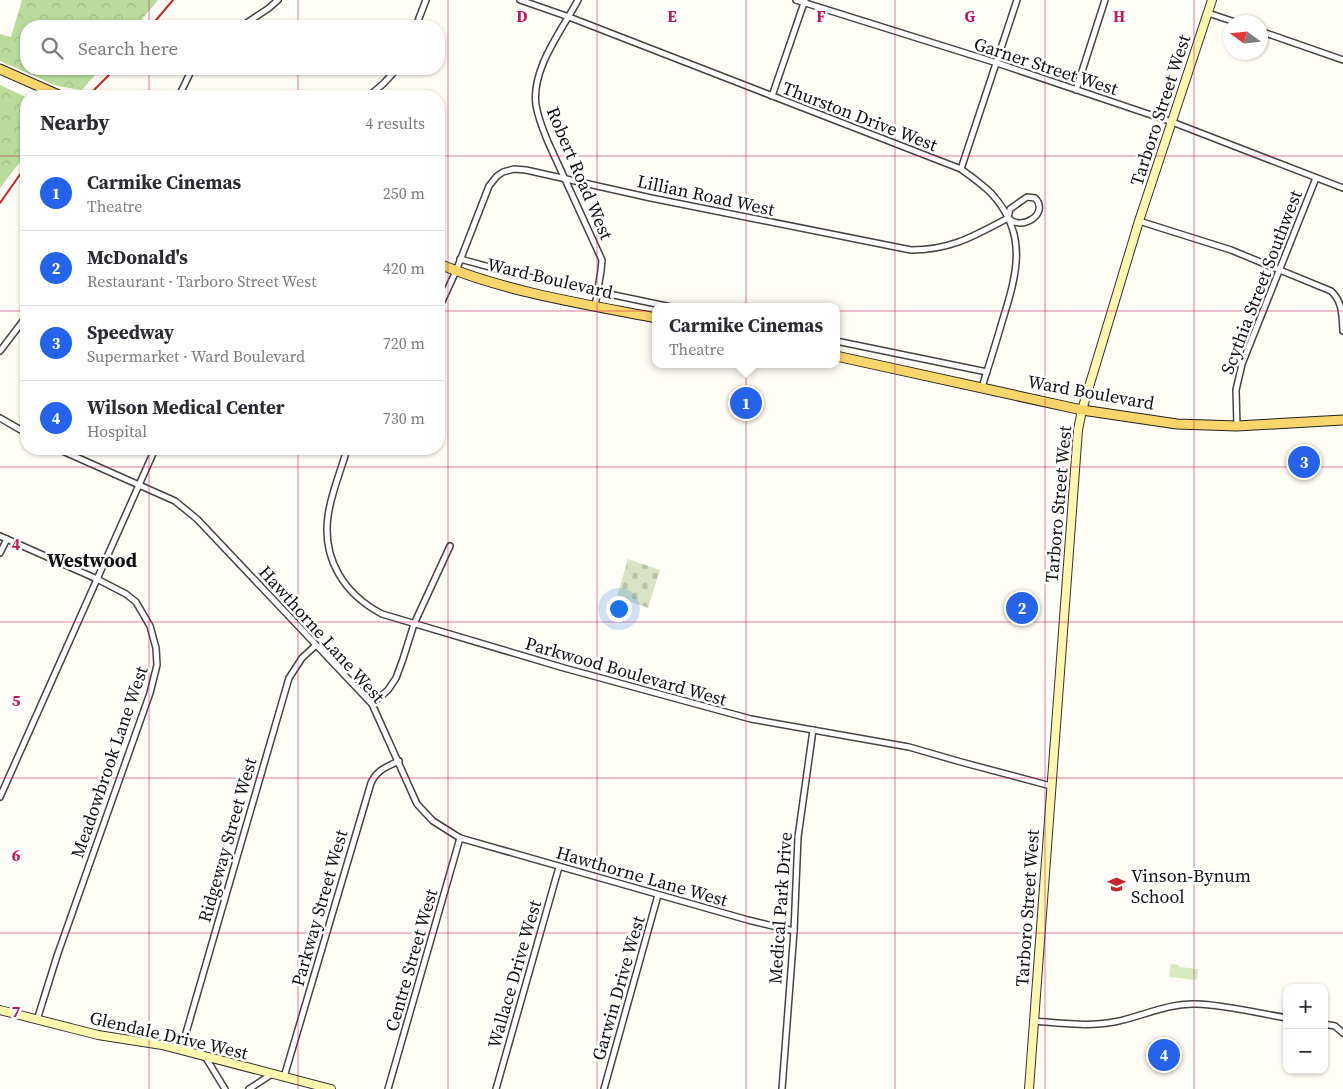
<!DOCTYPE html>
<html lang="en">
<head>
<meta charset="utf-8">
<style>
  :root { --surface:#fff; --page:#f2f2f3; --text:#2b2b33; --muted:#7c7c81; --line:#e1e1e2; --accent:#2563eb }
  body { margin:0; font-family:"Source Serif 4",serif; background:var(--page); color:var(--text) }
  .controls { position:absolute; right:15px; bottom:15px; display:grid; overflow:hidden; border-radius:10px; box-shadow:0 1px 4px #0004 }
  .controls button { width:45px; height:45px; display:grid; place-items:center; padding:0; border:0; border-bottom:1px solid var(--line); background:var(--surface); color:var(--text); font:25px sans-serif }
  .compass { position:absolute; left:1223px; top:15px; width:45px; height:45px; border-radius:50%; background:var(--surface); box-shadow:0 1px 4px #0004; rotate:285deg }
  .you { position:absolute; left:618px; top:608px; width:18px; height:18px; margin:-12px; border:4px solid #fff; border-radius:50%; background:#1a73e8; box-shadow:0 0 0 8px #1a73e833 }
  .badge { display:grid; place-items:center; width:32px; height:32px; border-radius:50%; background:var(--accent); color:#fff; font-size:16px; font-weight:700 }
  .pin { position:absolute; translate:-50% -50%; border:2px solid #fff; box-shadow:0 1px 5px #0006 }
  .popup { position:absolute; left:652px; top:303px; width:188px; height:65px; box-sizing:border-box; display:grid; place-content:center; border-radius:10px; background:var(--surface); filter:drop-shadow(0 1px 4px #0005); font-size:16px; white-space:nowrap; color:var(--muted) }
  .popup b { font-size:19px; color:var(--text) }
  .popup::after { content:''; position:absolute; left:50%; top:100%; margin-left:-10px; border:10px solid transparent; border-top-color:var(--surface) }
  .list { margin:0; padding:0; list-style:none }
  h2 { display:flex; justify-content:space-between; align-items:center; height:65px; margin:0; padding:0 20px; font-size:21px }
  h2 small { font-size:16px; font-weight:400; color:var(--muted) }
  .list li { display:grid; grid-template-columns:32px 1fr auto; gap:15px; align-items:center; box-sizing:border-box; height:75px; padding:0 20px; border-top:1px solid var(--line) }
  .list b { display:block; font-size:19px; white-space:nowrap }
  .list p { margin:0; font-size:16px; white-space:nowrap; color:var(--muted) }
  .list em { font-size:16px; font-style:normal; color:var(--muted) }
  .icon { flex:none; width:28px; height:28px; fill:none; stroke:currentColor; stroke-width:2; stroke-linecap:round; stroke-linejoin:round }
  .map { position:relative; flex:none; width:1343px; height:1089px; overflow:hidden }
  .search { position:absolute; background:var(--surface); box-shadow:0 1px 4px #0004; left:20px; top:20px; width:425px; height:55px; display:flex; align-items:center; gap:12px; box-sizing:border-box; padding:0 18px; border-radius:20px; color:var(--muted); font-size:19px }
  .panel { position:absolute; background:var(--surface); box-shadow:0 1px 4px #0004; left:20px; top:90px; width:425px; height:365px; border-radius:20px }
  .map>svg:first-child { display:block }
</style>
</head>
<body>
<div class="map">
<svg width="1343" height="1089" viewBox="0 0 1343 1089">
  <defs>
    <pattern id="forest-crowns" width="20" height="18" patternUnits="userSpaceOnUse" patternTransform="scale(1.25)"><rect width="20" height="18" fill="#b9dc9c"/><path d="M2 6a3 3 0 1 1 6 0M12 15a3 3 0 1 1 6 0" fill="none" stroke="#9ebc85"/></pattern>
    <pattern id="cemetery-stones" width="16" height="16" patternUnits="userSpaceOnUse" patternTransform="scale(1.25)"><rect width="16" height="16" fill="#d9e3c4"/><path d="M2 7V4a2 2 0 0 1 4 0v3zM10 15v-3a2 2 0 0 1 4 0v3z" fill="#b9c2a7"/></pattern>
  </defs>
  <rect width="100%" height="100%" fill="#fffdf5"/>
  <!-- grass -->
  <path fill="#d5ebbd" d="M1171,964L1179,965V967L1198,969L1197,980L1169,977Z"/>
  <!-- forest -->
  <g fill="url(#forest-crowns)">
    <path d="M22,0H158L136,26H26V69H100L82,90L57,86L0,61V34L11,37Z"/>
    <path d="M0,85L26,97V154L0,188Z"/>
  </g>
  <!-- cemetery -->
  <path fill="url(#cemetery-stones)" d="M628,559L660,570L648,608L617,597Z"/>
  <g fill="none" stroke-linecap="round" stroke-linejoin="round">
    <defs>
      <g id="street">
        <path d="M520,0L569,17L961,169C972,177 982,184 991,193C1029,234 1017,274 1002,322C996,343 989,365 982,387"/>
        <path d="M578,0C562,30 531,69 536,105C538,118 543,130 548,142L602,260L601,271L595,306"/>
        <path d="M796,0L997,63L1172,122L1343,188"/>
        <path d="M1208,13L1235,22"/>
        <path d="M242,26L269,8L278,0"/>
        <path d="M416,26L426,0"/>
        <path d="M1260,31L1343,60"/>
        <path d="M1076,90L1105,0"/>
        <path d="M179,96L192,69"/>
        <path d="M369,96L383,84L397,69"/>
        <path d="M772,96L805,0"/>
        <path d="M961,169L1017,0"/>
        <path d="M1027,197L1035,198C1050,213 1022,232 1008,218L1010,209Z"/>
        <path d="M1139,221L1231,250L1331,291C1343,302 1342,316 1343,331"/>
        <path d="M460,259L523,276L671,307"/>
        <path d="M439,308L456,271L489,186L497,176L503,172L514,169L526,170L651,198L911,250C951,250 974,236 1008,218"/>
        <path d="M836,341L987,372"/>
        <path d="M0,351L26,317"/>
        <path d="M0,418L26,433"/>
        <path d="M1237,426L1236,390L1242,364L1316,178"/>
        <path d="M58,449L175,501L197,519L372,704L417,804L433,821L460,838L748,920L794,931"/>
        <path d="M347,449C341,471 331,493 328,516C322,559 344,594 382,614L564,668L751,719L909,747L961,762L1051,786"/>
        <path d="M0,536L97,579L126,594L136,602L150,626L156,648L157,665L150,693L57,956L37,1020"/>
        <path d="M0,553L7,539"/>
        <path d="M372,704L388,690L396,678L403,659L414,624L450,546"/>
        <path d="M0,797L155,449"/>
        <path d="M1033,1021C1059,1023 1088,1027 1114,1022C1141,1017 1167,1003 1196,1004C1226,1005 1257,1013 1287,1018"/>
        <path d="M1324,1024L1335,1026L1343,1033"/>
        <path d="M181,1050L289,678L302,658L316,645"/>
        <path d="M206,1058L225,1089"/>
        <path d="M284,1077L371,783C377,770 386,767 399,761"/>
        <path d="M249,1089L272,1074"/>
        <path d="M388,1089L460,838"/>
        <path d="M496,1089L559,867"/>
        <path d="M604,1089L658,895"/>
        <path d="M782,1089L794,931L798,837L813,730"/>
      </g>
      <g id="secondary">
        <path d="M0,1010L98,1035L162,1045L331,1089"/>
        <path d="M1029,1089L1078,430L1082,410L1139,221L1212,0"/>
      </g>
      <g id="primary">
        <path d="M0,69L61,96"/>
        <path d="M439,264C507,292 583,304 656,318"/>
        <path d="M836,356L1082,410L1177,424L1237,426L1343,420"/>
      </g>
    </defs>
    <!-- street casing -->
    <use href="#street" stroke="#444" stroke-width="8"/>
    <!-- secondary casing -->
    <use href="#secondary" stroke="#333" stroke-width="10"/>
    <!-- primary casing -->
    <use href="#primary" stroke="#222" stroke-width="11"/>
    <!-- street -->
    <use href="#street" stroke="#fff" stroke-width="5"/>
    <!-- secondary -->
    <use href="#secondary" stroke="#fff6b0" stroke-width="8"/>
    <!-- primary -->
    <use href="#primary" stroke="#f9d66b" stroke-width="9"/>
    <!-- rail -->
    <g stroke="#c4262e" stroke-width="2">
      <path d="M151,26L173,0"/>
      <path d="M88,96L115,69"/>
      <path d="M0,203L26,166"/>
    </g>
  </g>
  <!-- grid -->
  <path fill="none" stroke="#c2185b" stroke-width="1" stroke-opacity="0.55" d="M149,0V26M298,0V26M448,0V1089M597,0V1089M746,0V1089M895,0V1089M1045,0V1089M1194,0V1089M149,69V96M298,69V96M0,156H26M439,156H1343M0,311H26M439,311H1343M149,449V1089M298,449V1089M0,467H1343M0,622H1343M0,778H1343M0,933H1343"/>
  <!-- icons -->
  <defs>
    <symbol id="school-bare" viewBox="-9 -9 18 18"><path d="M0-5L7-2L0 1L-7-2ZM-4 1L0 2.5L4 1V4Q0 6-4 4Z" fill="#c4262e" stroke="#fff" stroke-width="2.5" paint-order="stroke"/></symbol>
  </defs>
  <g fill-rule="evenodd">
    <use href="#school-bare" x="1104" y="872" width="25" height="25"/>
  </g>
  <g text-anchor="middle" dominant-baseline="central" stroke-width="5" stroke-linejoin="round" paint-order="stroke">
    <!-- street labels -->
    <g font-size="18" fill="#111" stroke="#fff">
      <text transform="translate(1046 66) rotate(18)">Garner Street West</text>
      <text transform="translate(1160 110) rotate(-72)">Tarboro Street West</text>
      <text transform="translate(860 116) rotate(21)">Thurston Drive West</text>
      <text transform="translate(580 173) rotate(67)">Robert Road West</text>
      <text transform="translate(706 195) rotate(12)">Lillian Road West</text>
      <text transform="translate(550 278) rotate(13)">Ward Boulevard</text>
      <text transform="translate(1261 282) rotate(-69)">Scythia Street Southwest</text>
      <text transform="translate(1091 392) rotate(10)">Ward Boulevard</text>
      <text transform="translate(1058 504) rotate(-85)">Tarboro Street West</text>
      <text transform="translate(322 634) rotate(48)">Hawthorne Lane West</text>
      <text transform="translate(626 671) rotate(16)">Parkwood Boulevard West</text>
      <text transform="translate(109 762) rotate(-71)">Meadowbrook Lane West</text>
      <text transform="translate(227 840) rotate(-74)">Ridgeway Street West</text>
      <text transform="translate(642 876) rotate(16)">Hawthorne Lane West</text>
      <text transform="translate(319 908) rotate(-74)">Parkway Street West</text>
      <text transform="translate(780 908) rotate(-86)">Medical Park Drive</text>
      <text transform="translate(1027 908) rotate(-86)">Tarboro Street West</text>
      <text transform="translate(411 960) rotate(-74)">Centre Street West</text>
      <text transform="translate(514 974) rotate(-74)">Wallace Drive West</text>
      <text transform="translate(618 988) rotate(-74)">Garwin Drive West</text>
      <text transform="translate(169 1035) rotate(13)">Glendale Drive West</text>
    </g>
    <!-- poi labels -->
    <g font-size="18" fill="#111" stroke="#fff" text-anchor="start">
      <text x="1131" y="875">Vinson-Bynum<tspan x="1131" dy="21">School</tspan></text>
    </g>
    <!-- neighbourhood labels -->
    <g font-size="19" font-weight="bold" fill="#111" stroke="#fff">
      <text x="92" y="560">Westwood</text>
    </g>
  </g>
  <g font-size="16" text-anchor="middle" font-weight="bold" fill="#c2185b" stroke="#fff" stroke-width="5" stroke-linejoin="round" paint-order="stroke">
    <text x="522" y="22">D</text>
    <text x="672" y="22">E</text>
    <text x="821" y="22">F</text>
    <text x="970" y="22">G</text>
    <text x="1119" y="22">H</text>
    <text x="16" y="550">4</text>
    <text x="16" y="706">5</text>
    <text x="16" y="861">6</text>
    <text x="16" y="1017">7</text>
  </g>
</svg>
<div class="controls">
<button>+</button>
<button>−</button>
</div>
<svg class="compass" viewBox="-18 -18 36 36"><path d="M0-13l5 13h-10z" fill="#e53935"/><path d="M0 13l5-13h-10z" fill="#7c7c81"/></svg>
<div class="you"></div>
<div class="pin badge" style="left:746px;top:403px">1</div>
<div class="popup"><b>Carmike Cinemas</b>Theatre</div>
<div class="pin badge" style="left:1022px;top:608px">2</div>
<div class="pin badge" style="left:1304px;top:462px">3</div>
<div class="pin badge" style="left:1164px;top:1055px">4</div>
<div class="search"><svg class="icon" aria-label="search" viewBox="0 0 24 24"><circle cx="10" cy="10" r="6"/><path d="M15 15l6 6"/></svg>Search here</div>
<section class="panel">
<h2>Nearby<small>4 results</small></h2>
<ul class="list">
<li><span class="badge">1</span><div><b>Carmike Cinemas</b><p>Theatre</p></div><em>250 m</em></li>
<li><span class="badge">2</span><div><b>McDonald's</b><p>Restaurant · Tarboro Street West</p></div><em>420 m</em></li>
<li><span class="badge">3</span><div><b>Speedway</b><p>Supermarket · Ward Boulevard</p></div><em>720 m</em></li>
<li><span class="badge">4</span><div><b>Wilson Medical Center</b><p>Hospital</p></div><em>730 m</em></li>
</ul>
</section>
</div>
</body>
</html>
